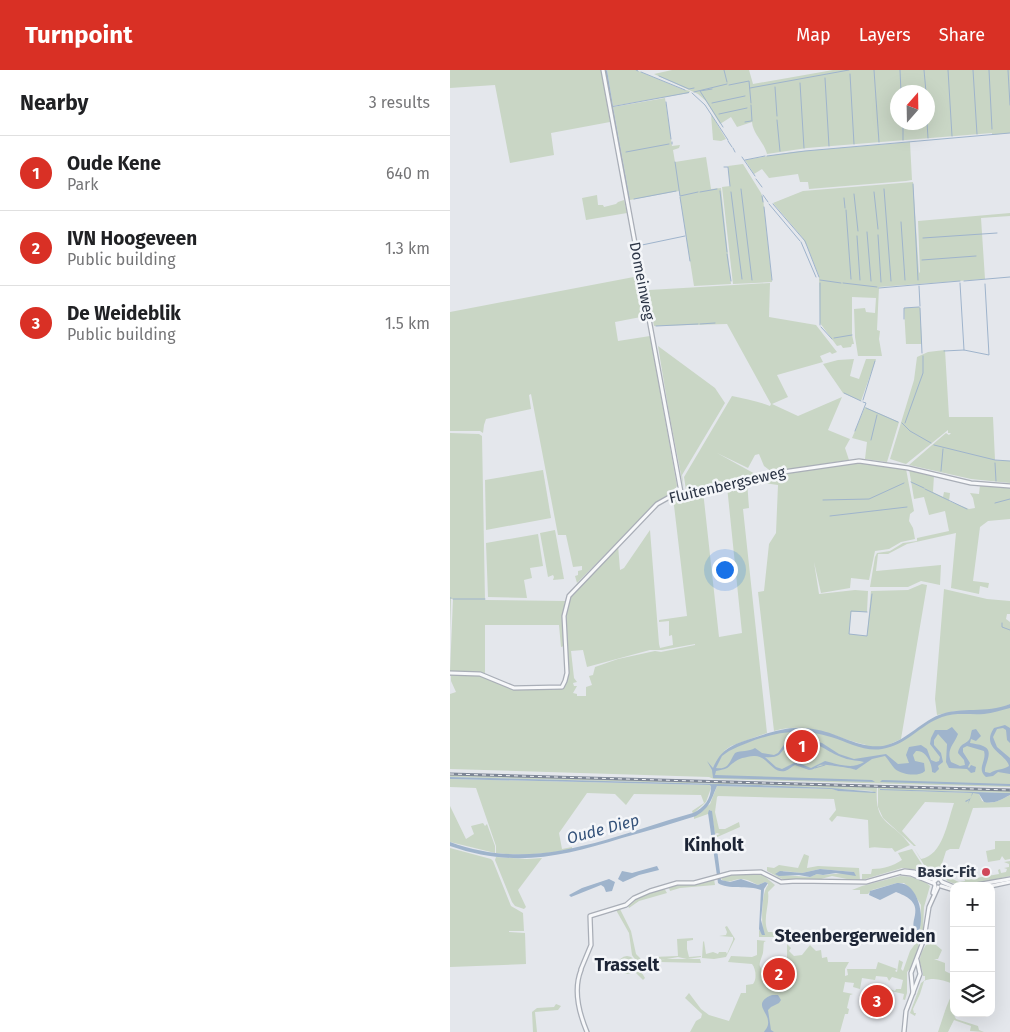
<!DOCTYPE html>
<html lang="en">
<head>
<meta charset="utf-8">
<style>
  :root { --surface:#fff; --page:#f2f2f2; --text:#202124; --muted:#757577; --line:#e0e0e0; --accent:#d93025 }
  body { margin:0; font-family:"Fira Sans",sans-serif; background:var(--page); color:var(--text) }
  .controls { position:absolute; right:15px; bottom:15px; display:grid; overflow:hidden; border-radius:10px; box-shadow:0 5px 20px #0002 }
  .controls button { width:45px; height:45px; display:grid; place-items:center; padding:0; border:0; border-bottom:1px solid var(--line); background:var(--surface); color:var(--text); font:25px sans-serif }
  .compass { position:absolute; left:440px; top:15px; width:45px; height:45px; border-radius:50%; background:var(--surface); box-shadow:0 5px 20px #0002; rotate:20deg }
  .you { position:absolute; left:274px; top:499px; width:18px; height:18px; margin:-12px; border:4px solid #fff; border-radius:50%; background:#1a73e8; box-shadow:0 0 0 8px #1a73e833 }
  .badge { display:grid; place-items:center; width:32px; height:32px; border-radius:50%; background:var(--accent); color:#fff; font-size:16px; font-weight:700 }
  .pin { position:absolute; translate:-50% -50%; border:2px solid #fff; box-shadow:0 1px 5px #0006 }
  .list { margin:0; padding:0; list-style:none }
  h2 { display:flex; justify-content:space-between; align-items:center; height:65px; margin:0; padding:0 20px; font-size:21px }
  h2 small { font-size:16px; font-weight:400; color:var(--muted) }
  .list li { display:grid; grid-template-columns:32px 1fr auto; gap:15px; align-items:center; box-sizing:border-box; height:75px; padding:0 20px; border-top:1px solid var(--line) }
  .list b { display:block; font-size:19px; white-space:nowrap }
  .list p { margin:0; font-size:16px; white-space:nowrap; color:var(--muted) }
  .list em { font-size:16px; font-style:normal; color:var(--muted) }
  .icon { flex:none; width:28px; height:28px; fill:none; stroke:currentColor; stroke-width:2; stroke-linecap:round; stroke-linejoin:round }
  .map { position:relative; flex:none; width:560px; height:962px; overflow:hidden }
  header { display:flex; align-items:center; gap:30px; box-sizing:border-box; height:70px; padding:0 25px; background:var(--accent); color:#fff }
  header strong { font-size:24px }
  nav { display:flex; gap:28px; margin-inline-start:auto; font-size:18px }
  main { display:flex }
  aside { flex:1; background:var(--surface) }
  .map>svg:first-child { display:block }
</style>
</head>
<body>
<header>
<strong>Turnpoint</strong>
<nav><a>Map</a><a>Layers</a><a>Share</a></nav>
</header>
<main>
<aside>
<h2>Nearby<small>3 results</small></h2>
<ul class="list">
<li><span class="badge">1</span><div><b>Oude Kene</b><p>Park</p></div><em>640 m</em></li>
<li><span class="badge">2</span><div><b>IVN Hoogeveen</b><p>Public building</p></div><em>1.3 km</em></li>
<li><span class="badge">3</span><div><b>De Weideblik</b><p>Public building</p></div><em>1.5 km</em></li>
</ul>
</aside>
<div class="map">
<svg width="560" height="962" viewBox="0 0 560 962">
  <rect width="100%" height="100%" fill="#e4e7ec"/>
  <!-- green -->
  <g fill="#c9d6c5" fill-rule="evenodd">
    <path d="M0,0H151L160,52L101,63L104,85L60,93L45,15L0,18Z"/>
    <path d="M157,0H186L234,20H236L240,21L239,23L163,36Z"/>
    <path d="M222,0H299L303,14L383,0H560V63L542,65V63L357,78L317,84C314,72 303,64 302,52L287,57L281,47L270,54L256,31L248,24L204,4ZM448,22H478V52H448Z"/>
    <path d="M215,28L222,76L230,75L229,78L223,80L225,92L256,87L261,119L271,118L281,214L244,216L229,121L180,130L163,37Z"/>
    <path d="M261,44L276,69L271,71L263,70Z"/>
    <path d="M460,72L462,110L456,111L359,119L358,112H350L348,104L319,108L312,99L304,104L295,90L342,82Z"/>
    <path d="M293,94L311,123L313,128L322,212L283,214L272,117L280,116L278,96Z"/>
    <path d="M463,112L469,203L470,202L468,151L560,143V146L531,148L535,209L429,217L427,260L430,261L429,269L432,286H408L405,267L404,239L415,238L416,242L425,243L426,228L402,227V265L404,274H402L401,277L393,278L391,275L387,276L370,253L369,206L357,176L352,167L323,133L353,121Z"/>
    <path d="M147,125L148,135H153L154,137L166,134L168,132L174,130L177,143L136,150L132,128Z"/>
    <path d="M189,206L196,246L165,252L168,271L200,266L227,416C224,424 211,428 204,435L127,513L125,506L128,505V501L132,500V496L123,497L116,465H108L81,324L79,325L81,339L36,349L34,355L33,363L30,361H0V242Z"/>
    <path d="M320,213L319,247L366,255L387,282L382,284L380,282L370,286L373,292L327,305L338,327L322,334L348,346L392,327L378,360L400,369L395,378L399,390L322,402L314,396L309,384L305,385L298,398L267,383L307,405L236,420L234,407L282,326C295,329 307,331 320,336L321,334L277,254L204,256L198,226L196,224H197V218L199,220Z"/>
    <path d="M470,237L472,274H456L454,238Z"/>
    <path d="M208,276L265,318L275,333L232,405L234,420L219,343Z"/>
    <path d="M495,280L499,347H543L545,390L560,391V413L521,409L459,395L496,363L499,365L501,363H498V360L456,394L440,389L464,310L467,287L478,282Z"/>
    <path d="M404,289L400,306L409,309L416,289H426L411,331L393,323L373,294L388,290Z"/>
    <path d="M415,337L449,352L437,392L415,389L417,372L402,368Z"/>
    <path d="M0,363L29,364L32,366L35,530L115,531L112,552L114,576L111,577L109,555H35V604L30,602L0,601L3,529H1L0,561Z"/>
    <path d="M407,392L456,399L464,441L460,444L459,451L463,458L465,469L451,472L439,479L425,481L419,510L401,508L400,518L371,523L364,492L369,524L405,520L418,521L417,542H401L399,564L417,566L421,521L458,520L472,514L477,515L451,669L436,676L449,671L494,644L540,641L543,640L506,641L487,645L485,629L494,519L537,529L560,531V544H557L556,549L560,552V634L554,637L560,635V717L264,709L259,707L0,699V624L6,622L1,611V605L31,606L61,619L103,620L114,616C120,608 117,599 117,589C116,567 111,543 123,523L168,475L170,500L174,498L200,460L209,574L210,578L223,575L222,565L219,566V551L209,552V550L237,546L223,427L253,421L269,567L292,563L277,416L297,411L299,438L293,439L317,663L281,676L274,681L327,661L359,660L412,675H416C382,667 359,651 324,661L308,522L314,521L319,474L326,463L328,415L299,411L340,402ZM245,574V575L211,582L205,581L168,589L145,597L143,605L139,606L142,615L136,617V626H127V620V624L123,623L127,616H124L123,613L127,612L124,608L121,581L133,580L137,597L200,580H212Z"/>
    <path d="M459,399L484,405L483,422L493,427L494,422L500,423L499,431L519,439L525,438L523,428L520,423L529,424L530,415L560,417V449L538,451L530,457L523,511L539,513L538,518L530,516L529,524L501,518L506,463L457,474L438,484H428L426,501L491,495L490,515L471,511L458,517H420L425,487L427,483L440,481L453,473L467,471V468L499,461L495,441L479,445L474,427L464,429Z"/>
    <path d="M93,400L101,448L36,460L35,410Z"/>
    <path d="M105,460L114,509L103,510L104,507L103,505L98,507L90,463Z"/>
    <path d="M88,464L93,496L80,498L82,508L74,510L77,528L38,527L36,473Z"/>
    <path d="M0,705L427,717C424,757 442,749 460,775L445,782L442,778C433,779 426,776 419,778L418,750L387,746L382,752L379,749L386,740L384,729L268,726L267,727L265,742L269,759H275L289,752L290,757L265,768V766L270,764L267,763L265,764L261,740L258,743V744L244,749V746L260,734L267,716L383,719L388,721L421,722L424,721L309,715L0,707Z"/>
    <path d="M0,709L260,715L261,718L256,732L243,744L242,741L254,733L251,725L184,724L176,735L165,724L137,723L109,763L112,779L122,777V779C97,784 72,786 46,783V776L26,718L0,717Z"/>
    <path d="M428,717L560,720V723L429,720L527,723L529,724L532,731C544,735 550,730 560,725V737L523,738L509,779H500L496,781L490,800L487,801L474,795L464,778L471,789C493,785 497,753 504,733L475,732L452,761L466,776H464L433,748L428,737Z"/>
    <path d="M0,736L16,769L24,764L21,756L33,753L35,756L37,754L45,776V783L0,772Z"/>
    <path d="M545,771H560V789L555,790L552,786L550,790L538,792L536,781L545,779Z"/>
    <path d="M0,778L41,789L43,791L61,836L73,843L74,861H59V862L75,863L76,894L0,897Z"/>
    <path d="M462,779L473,796L486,801L485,805L482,806L468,800L452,798L412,810V804H421L422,799C433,799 443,796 452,790L448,783Z"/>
    <path d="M354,784L359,786L357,798L368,796L409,798L410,810L397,809L382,806L371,809H332L317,801V797L324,798L329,795L348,798ZM370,799L404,802L373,805L367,804L359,807L333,805V801L352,803Z"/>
    <path d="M46,787L77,789L92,788L68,820L76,837L74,839L65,836L62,832L45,790Z"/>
    <path d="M560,791V806C544,809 507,821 495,809L496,796L510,800L508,802L502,800L499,805L500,808L509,812L515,811L514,804H517V809L524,808L522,803L524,802V799L517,798L525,797L526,808L549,804L548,800L550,799L551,803L556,802L557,799L554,798L559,797V794L554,792Z"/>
    <path d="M301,803L313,805L325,815L318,822C320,835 312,849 318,862H323L324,867H309V860L314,865C311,855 311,823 318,815V813L315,812L308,815C304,813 297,809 292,809C284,808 279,815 271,809L278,805Z"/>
    <path d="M450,806C460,806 473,809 480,816L474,837L473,860L470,867L462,865L464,859L465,861L470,860L471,835L461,819L454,813H447L422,820L418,824H410V820H402L412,816Z"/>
    <path d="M264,809L265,815L230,818L220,821L219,818L226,815L246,814Z"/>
    <path d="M214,818L217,823L189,831L179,838L178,836L190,826Z"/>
    <path d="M170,839L181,861L186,884L191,889H203V887L228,886L227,869L243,868V870L237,871V879L239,887L251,886V887L237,889L228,887L188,894L182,885L179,863L166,840Z"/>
    <path d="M277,856L285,869L276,887L264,889L252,888L253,872L254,871L256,884L263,882L268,884L269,882H276L277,884L283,870V867L269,866L276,865L277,862L275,857Z"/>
    <path d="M462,868L469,870L468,876L471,872L461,900H459L457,902V923L455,930L452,929H453L454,924L436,920L437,918L445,921L446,919H451L453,910L442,907L439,911L437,907L426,906L425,910L412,908L410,919L403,917L404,913L395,912L393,922L403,924L400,925L397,938L399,939L398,944H395L390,962H240L246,951L251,948L252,944L235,928L239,923L251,939L259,945L279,951L291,923H296V915L303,914C307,909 306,899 302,894L278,892L281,886L302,887L307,885V870L316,871L314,872C313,876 314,882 312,886C310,893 307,896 314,901L322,897L328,898L335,895L337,891V870V874L341,878L339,881L344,886L352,885L360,875L366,881L371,880L372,888L377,887L378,892H399L395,899V906L398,905L397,899H426L428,892L447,899L445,901L447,902L449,890L453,892L451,899L453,901L460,881L465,874L461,870Z"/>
    <path d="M478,872L486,875L492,880L488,889H484L495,893V901L501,904L500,908L502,904L504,905L503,943L506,949L528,956L529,960L534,962L520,961L521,956L504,950L498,962H488L496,938L501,926L503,914C493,910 483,907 474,911L470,924L463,939L464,943H466L465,946L460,943L471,913L475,910V906H473C473,900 471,898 470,893C469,885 474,878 478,872Z"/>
    <circle cx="177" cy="895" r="9"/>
    <path d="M215,889H250L251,893L210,892V897L196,898L190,900L195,908L193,910L185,902L189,895Z"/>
    <path d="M106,934L111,936L108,940L85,942L87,962H83L82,942L87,938L104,937Z"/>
  </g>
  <!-- water -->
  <g fill="#9fb4cc" fill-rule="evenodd">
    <path d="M157,0L163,36L239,22V23L163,37L180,130H178L155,1Z"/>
    <path d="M560,634V638C551,640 543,643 534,644C520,645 506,642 492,647C470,655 457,675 432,679C414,682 398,672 381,667C344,655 313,665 279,681L272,686L266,698C279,700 279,692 285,683C291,680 299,682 305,678L312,683L324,685L328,683L336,672L342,670L356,668L372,673L389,684L404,689L436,684L448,694L459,693L456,685L459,677L471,675L477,679L481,690L486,692L489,691L490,687L480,674L481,668L485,660H497L502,657L508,664C504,675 496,679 501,692L510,696L515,695L514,690L508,683C510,672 517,675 520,668C521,665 521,662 522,660L526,659L531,666L526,671L521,669L520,673C524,674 529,674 533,676C544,680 536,692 535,699V702L540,703C546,699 553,700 559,696C557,684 530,678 544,658L555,655L560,658V673L557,670L556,660L553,658L547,659L543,667L547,677L560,688V704L548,702L543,706L536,707C526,699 537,691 534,681L517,676L513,678V682L520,693L518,697L519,698L521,695L526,697L525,702L521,703L517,699L499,698L496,692L497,674L488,664L484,670V675L491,683L493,692L488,696L489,699L485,703L482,702C482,693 476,680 466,681L463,685L465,691L474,693L475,701C469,707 452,705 445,699C441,695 439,690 435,686L422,689L406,700C402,698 373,694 370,695C365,697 364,700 359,700L345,695C342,696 339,700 335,701C322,704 318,686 305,686C301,686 289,688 286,691C275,698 282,698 266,701L265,705L422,710L425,712L263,708L262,700L257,691L263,698C271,679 282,675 300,669C322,662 340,655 363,659C387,662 408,679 433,676C455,672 469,653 489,645C512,636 535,644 560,634ZM348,671C369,671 376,682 394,688C401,691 409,690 414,692C402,700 388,694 375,691L361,698L346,692L332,699L326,697L315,687C338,689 327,675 348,671Z"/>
    <path d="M0,707L309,715L381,718L426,722L425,723L388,721L382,719L267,716C261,729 261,737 246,746C221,754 197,761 172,768C111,787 63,798 0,776V772C87,804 160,766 243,743C254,738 261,729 261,717L260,715L0,709Z"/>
    <path d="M432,710L560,714V716L430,712Z"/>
    <path d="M430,719L555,723H560V725C550,730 545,734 534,732L529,724L523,723L518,734L519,730L516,732L515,731L521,728L522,723L430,720Z"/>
    <path d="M259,740L262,741L271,810L280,812L291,809L308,815L315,812L318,813L314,819L311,850L315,865H312L309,859L311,820C299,815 277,820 268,813L258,743Z"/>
    <path d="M207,796L209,800L189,805L173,812L168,809L172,801L182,803Z"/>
    <path d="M370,799L404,802L406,806L386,803L373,805L367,804L360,807L349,805L329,806L325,804L330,801L352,803Z"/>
    <path d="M159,809L165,812L162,821L156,822L154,817L151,815L121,827L119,825L132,818Z"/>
    <path d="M447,813C468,811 475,847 469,861H465C462,854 464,851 465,845C468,831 456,826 446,822L430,830L419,825L420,821Z"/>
    <path d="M322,925H328L331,930L329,933L321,937L318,940L321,960L324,962H314C315,960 319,957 318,951C318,942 302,933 322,925Z"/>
  </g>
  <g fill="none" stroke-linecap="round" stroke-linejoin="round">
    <!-- stream -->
    <g stroke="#9fb4cc" stroke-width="1">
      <path d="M186,0L188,1"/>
      <path d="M274,0L277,12"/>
      <path d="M424,0L429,72"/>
      <path d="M450,0L451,22"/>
      <path d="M474,0L476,22"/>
      <path d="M498,0L502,66"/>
      <path d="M523,0L527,64"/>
      <path d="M539,0L542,59"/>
      <path d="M558,0L560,35"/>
      <path d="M191,2L235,20"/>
      <path d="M400,4L404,74"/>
      <path d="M209,6L239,19L244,18"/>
      <path d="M375,8L379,76"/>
      <path d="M350,13L354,78"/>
      <path d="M279,15L299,11L301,33"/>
      <path d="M325,17L327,46"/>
      <path d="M300,18L399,0"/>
      <path d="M262,19L250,21L273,57"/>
      <path d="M244,22L277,14"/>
      <path d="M242,23L255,35L278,70"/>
      <path d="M216,32L221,69"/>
      <path d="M262,33L295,26"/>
      <path d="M301,35L302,51"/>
      <path d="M269,44L297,38"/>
      <path d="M327,50L330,81"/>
      <path d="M295,52L301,51"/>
      <path d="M453,52V70"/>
      <path d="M477,52L478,68"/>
      <path d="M278,71L282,77"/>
      <path d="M222,72V74"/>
      <path d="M283,78L285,82"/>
      <path d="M176,82L219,74"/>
      <path d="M317,86L355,81L560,63"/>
      <path d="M292,87L305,106"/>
      <path d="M295,90L315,86"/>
      <path d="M225,92L230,126L248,122"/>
      <path d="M274,97H278L280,116"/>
      <path d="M306,109L312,117"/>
      <path d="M463,114L468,210"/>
      <path d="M291,119L302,210"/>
      <path d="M434,119L441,211"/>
      <path d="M270,121L277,182"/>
      <path d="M250,122L267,119"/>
      <path d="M281,122L292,209"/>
      <path d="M424,122L428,159"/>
      <path d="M404,124L408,161"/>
      <path d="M313,125L318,132"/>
      <path d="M312,126L313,132"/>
      <path d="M230,127L240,191"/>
      <path d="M394,128L395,138"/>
      <path d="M184,129L226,121"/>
      <path d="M319,134L350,171"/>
      <path d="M323,134L355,171L369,207"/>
      <path d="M314,137L322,210"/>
      <path d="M396,140L401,209"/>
      <path d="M451,152L455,210"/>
      <path d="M417,162L421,211"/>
      <path d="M428,165L431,212"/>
      <path d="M407,166L410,210"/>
      <path d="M473,168L547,163"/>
      <path d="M351,172L366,207"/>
      <path d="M192,175L235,166"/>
      <path d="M277,184L281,211"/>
      <path d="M472,190L526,186"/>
      <path d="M370,210L391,213"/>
      <path d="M514,211L560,207"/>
      <path d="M370,213V255"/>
      <path d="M393,213L427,217"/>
      <path d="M510,213L514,280"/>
      <path d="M469,216L470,236"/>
      <path d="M429,218L510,211"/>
      <path d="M470,238L472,283"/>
      <path d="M454,249V238L469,237"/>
      <path d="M250,254L265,253"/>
      <path d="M206,256L248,254"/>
      <path d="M371,257L382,269"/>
      <path d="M384,268L402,265"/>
      <path d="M494,281L514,280L539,285L535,214"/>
      <path d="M394,323L411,331"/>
      <path d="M413,330L425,291"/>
      <path d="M416,338L448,352"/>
      <path d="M452,353L460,361L481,373"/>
      <path d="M455,353L473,303V286"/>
      <path d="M405,361L416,333L413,332"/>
      <path d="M421,370L427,345"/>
      <path d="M484,375L545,390L560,391"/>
      <path d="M545,393L546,411"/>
      <path d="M491,401L493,379"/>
      <path d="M461,412L474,418"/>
      <path d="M475,419L517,439"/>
      <path d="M373,430L419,429L454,413"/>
      <path d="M545,433L560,429"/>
      <path d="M380,446L457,437"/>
      <path d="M0,528H1"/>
      <path d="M3,529H35"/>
      <path d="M417,542L401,541L399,564L417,566L422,524"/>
      <path d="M552,553V557L560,560"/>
      <path d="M365,698L375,695"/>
    </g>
    <defs>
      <g id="minor">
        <path d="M153,0L231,422"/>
        <path d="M0,603L30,604L64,618L112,617L115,611L117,603L114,546L119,526L207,434L223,425L333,402L409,391L458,398L521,413L560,416"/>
        <path d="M452,803L461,804L483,813"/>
        <path d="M491,816L504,820"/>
        <path d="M520,816L560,809"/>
        <path d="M541,816L560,812"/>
        <path d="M483,823L485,816L484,812L487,809H490L492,812L504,817"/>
        <path d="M131,899L141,875L140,846L176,835L184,828L200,821L227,813H244L281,803L311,802L331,812L346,811L416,812L455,801L464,802L485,810"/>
        <path d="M131,900C123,920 129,943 137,962"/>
        <path d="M463,923L461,903L474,869L479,837L488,817"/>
        <path d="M454,962L456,941L470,904L467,890"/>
      </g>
    </defs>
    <!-- minor casing -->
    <use href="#minor" stroke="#a9aeb7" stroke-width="5.5"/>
    <!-- minor -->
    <use href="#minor" stroke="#f7f8fa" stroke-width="3"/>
    <defs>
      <path id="rail" d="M0,704L560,720"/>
    </defs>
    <!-- rail casing -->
    <use href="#rail" stroke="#7d8696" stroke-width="3"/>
    <!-- rail -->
    <use href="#rail" stroke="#f4f6f9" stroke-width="1" stroke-dasharray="4" stroke-linecap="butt"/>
  </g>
  <!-- markers -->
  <circle fill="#d1495b" stroke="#f4f6f9" stroke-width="2" cx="536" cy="802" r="5"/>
  <g text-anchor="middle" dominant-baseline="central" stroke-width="5" stroke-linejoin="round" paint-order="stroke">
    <!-- street labels -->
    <g font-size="15" fill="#2b3445" stroke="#f4f6f9">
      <text transform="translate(192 211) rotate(79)">Domeinweg</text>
      <text transform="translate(277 415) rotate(-13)">Fluitenbergseweg</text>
    </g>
    <!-- poi labels -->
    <g font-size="15" font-weight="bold" fill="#2b3445" stroke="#f4f6f9" text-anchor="end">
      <text x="526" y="802">Basic-Fit</text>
    </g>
    <!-- water labels -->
    <g font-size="16" font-style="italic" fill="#34527a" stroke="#f4f6f9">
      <text transform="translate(153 759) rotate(-15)">Oude Diep</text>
    </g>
    <!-- quarter labels -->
    <g font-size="18" font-weight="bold" fill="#1d2536" stroke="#f4f6f9">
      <text x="264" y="775">Kinholt</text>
      <text x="405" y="866">Steenbergerweiden</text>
      <text x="177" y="895">Trasselt</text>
    </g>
  </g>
</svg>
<div class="controls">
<button>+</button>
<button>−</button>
<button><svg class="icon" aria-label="layers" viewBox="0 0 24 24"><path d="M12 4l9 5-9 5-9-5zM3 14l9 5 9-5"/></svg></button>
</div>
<svg class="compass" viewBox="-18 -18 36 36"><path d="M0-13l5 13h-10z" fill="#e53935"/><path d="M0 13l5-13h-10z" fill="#757577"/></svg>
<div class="you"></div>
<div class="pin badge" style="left:352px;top:676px">1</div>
<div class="pin badge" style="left:329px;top:904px">2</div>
<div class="pin badge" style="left:427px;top:931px">3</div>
</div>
</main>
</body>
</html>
